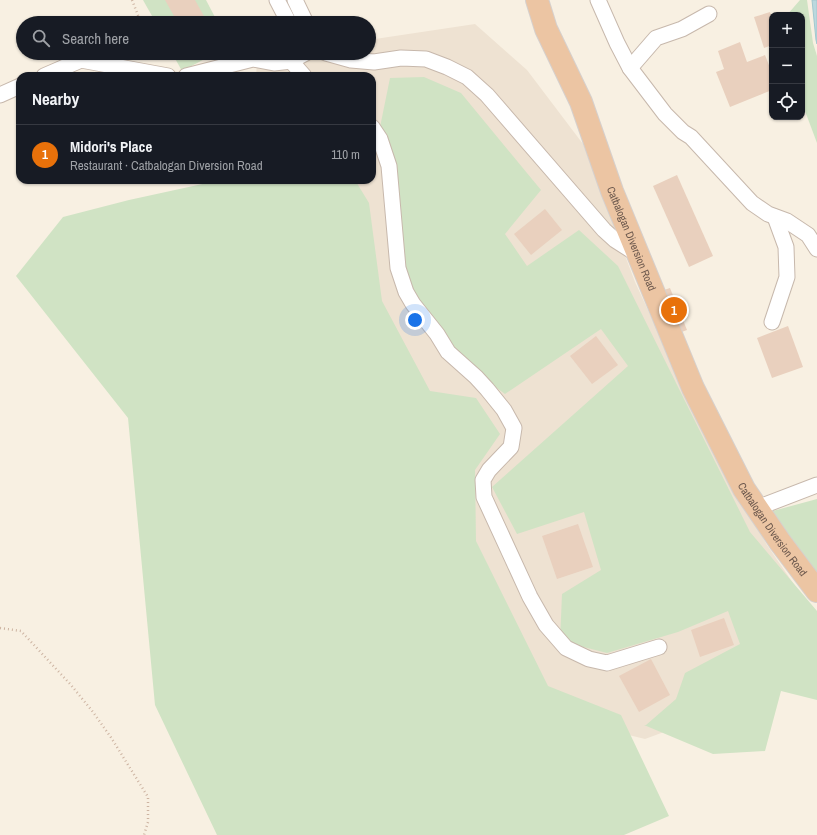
<!DOCTYPE html>
<html lang="en">
<head>
<meta charset="utf-8">
<style>
  :root { --surface:#171b24; --page:#20242c; --text:#f1f3f6; --muted:#9ea1a6; --line:#363941; --accent:#8c9099 }
  body { margin:0; font-family:"Archivo Narrow",sans-serif; background:var(--page); color:var(--text) }
  .controls { position:absolute; right:12px; top:12px; display:grid; overflow:hidden; border-radius:8px; box-shadow:0 1px 3px #0004 }
  .controls button { width:36px; height:36px; display:grid; place-items:center; padding:0; border:0; border-bottom:1px solid var(--line); background:var(--surface); color:var(--text); font:20px sans-serif }
  .you { position:absolute; left:415px; top:320px; width:14px; height:14px; margin:-10px; border:3px solid #fff; border-radius:50%; background:#1a73e8; box-shadow:0 0 0 6px #1a73e833 }
  .badge { display:grid; place-items:center; width:26px; height:26px; border-radius:50%; background:var(--accent); color:#fff; font-size:13px; font-weight:700 }
  .pin { position:absolute; translate:-50% -50%; border:2px solid #fff; box-shadow:0 1px 4px #0006 }
  .list { margin:0; padding:0; list-style:none }
  h2 { display:flex; justify-content:space-between; align-items:center; height:52px; margin:0; padding:0 16px; font-size:17px }
  h2 small { font-size:13px; font-weight:400; color:var(--muted) }
  .list li { display:grid; grid-template-columns:26px 1fr auto; gap:12px; align-items:center; box-sizing:border-box; height:60px; padding:0 16px; border-top:1px solid var(--line) }
  .list b { display:block; font-size:15px; white-space:nowrap }
  .list p { margin:0; font-size:13px; white-space:nowrap; color:var(--muted) }
  .list em { font-size:13px; font-style:normal; color:var(--muted) }
  .icon { flex:none; width:22px; height:22px; fill:none; stroke:currentColor; stroke-width:2; stroke-linecap:round; stroke-linejoin:round }
  .map { position:relative; flex:none; width:817px; height:835px; overflow:hidden }
  .search { position:absolute; background:var(--surface); box-shadow:0 1px 3px #0004; left:16px; top:16px; width:360px; height:44px; display:flex; align-items:center; gap:10px; box-sizing:border-box; padding:0 14px; border-radius:22px; color:var(--muted); font-size:15px }
  .panel { position:absolute; background:var(--surface); box-shadow:0 1px 3px #0004; left:16px; top:72px; width:360px; height:112px; border-radius:12px }
  .map>svg:first-child { display:block }
</style>
</head>
<body>
<div class="map">
<svg width="817" height="835" viewBox="0 0 817 835">
  <rect width="100%" height="100%" fill="#f8f0e2"/>
  <!-- residential -->
  <path fill="#eee2d2" d="M475,24L527,70L583,144L635,282L703,429L767,545L817,618L772,692L645,739L519,708L246,180H372V76H256L257,63L271,53H369V39H375Z"/>
  <!-- green -->
  <g fill="#d0e3c4">
    <path d="M143,0H206L218,23H156Z"/>
    <path d="M800,0H807L813,43L817,56V143L802,103V15H787Z"/>
    <path d="M172,53H216L182,71Z"/>
    <path d="M424,77L461,93L541,190L505,234L527,266L579,230L618,266L750,532L817,611V700L781,691L765,751L713,754L644,725H646L676,699L685,673L740,644L728,611L678,632L607,653L560,641L562,594L601,570L584,512L517,534L492,487L628,366L601,329L505,394L453,356L419,301L402,268L401,209L379,132L390,78Z"/>
    <path d="M213,180H355L369,203L382,301L430,391L476,398L500,434L475,470L476,541L548,686L621,715L669,816L624,835H217L155,705L128,418L16,276L63,217L129,200L207,183Z"/>
    <path d="M817,499V575L769,512Z"/>
  </g>
  <!-- water -->
  <path fill="#bad8de" stroke="#a2c7ce" d="M812,0H817V44L816,40Z"/>
  <!-- building -->
  <g fill="#e9d0be">
    <path d="M165,0H195L205,18L196,23H178Z"/>
    <path d="M770,12L772,18V45L764,48L754,17Z"/>
    <path d="M740,42L747,62L765,55L772,73V90L730,107L716,72L724,69L718,51Z"/>
    <path d="M677,175L713,256L689,267L653,186Z"/>
    <path d="M545,209L562,230L531,255L514,234Z"/>
    <path d="M670,288L687,330L679,333L661,291Z"/>
    <path d="M788,326L803,367L772,378L757,338Z"/>
    <path d="M596,336L618,365L592,384L570,356Z"/>
    <path d="M578,524L593,567L557,579L542,536Z"/>
    <path d="M724,618L734,645L700,657L691,630Z"/>
    <path d="M651,659L670,695L639,712L619,676Z"/>
  </g>
  <g fill="none" stroke-linecap="round" stroke-linejoin="round">
    <defs>
      <g id="minor">
        <path d="M277,0L289,23"/>
        <path d="M295,0L306,23"/>
        <path d="M598,0L617,43L630,68L665,114L683,132L691,137L752,203L768,214L787,221L808,235L817,249"/>
        <path d="M326,53L351,60L374,62L401,58L426,59L447,67L467,77L487,95L604,230L615,240L637,254"/>
        <path d="M291,61L304,76"/>
        <path d="M630,68L656,38L682,29L709,14"/>
        <path d="M44,76L81,60L168,76"/>
        <path d="M186,76L253,59L274,63L291,61L306,53"/>
        <path d="M0,95L20,86"/>
        <path d="M372,127L380,139L389,166L398,268L406,292L413,304L437,334L448,352L476,377L487,389L504,410L514,428L511,447L489,470L483,480L484,497L530,597L546,625L566,648L589,659L607,663L659,647"/>
        <path d="M772,322L787,277L786,247L775,217"/>
        <path d="M757,508L817,485"/>
      </g>
      <g id="trunk">
        <path id="s1" d="M537,0L546,29L581,102L612,191L693,388L744,489L780,542L817,591"/>
      </g>
    </defs>
    <!-- minor casing -->
    <use href="#minor" stroke="#c7b8ac" stroke-width="17"/>
    <!-- trunk casing -->
    <use href="#trunk" stroke="#d6d0cd" stroke-width="24"/>
    <!-- path -->
    <g stroke="#cdb4a2" stroke-width="2.5" stroke-dasharray="1 3" stroke-linecap="butt">
      <path d="M132,0L141,23"/>
      <path d="M0,628L21,631L71,685L93,712L112,739L148,797V822L144,835"/>
    </g>
    <!-- minor -->
    <use href="#minor" stroke="#fff" stroke-width="15"/>
    <!-- trunk -->
    <use href="#trunk" stroke="#ecc5a3" stroke-width="22"/>
  </g>
  <g text-anchor="middle" dominant-baseline="central" stroke-width="3" stroke-linejoin="round" paint-order="stroke">
    <!-- street labels -->
    <g font-size="11" fill="#6c584d" stroke="#fcf4e8">
      <text stroke="none"><textPath href="#s1" startOffset="257">Catbalogan Diversion Road</textPath></text>
      <text stroke="none"><textPath href="#s1" startOffset="581">Catbalogan Diversion Road</textPath></text>
    </g>
  </g>
</svg>
<div class="controls">
<button>+</button>
<button>−</button>
<button><svg class="icon" aria-label="locate" viewBox="0 0 24 24"><circle cx="12" cy="12" r="6"/><path d="M12 2v4M12 18v4M2 12h4M18 12h4"/></svg></button>
</div>
<div class="you"></div>
<div class="pin badge" style="left:674px;top:310px;background:#e8710a">1</div>
<div class="search"><svg class="icon" aria-label="search" viewBox="0 0 24 24"><circle cx="10" cy="10" r="6"/><path d="M15 15l6 6"/></svg>Search here</div>
<section class="panel">
<h2>Nearby<small></small></h2>
<ul class="list">
<li><span class="badge" style="background:#e8710a">1</span><div><b>Midori's Place</b><p>Restaurant · Catbalogan Diversion Road</p></div><em>110 m</em></li>
</ul>
</section>
</div>
</body>
</html>
